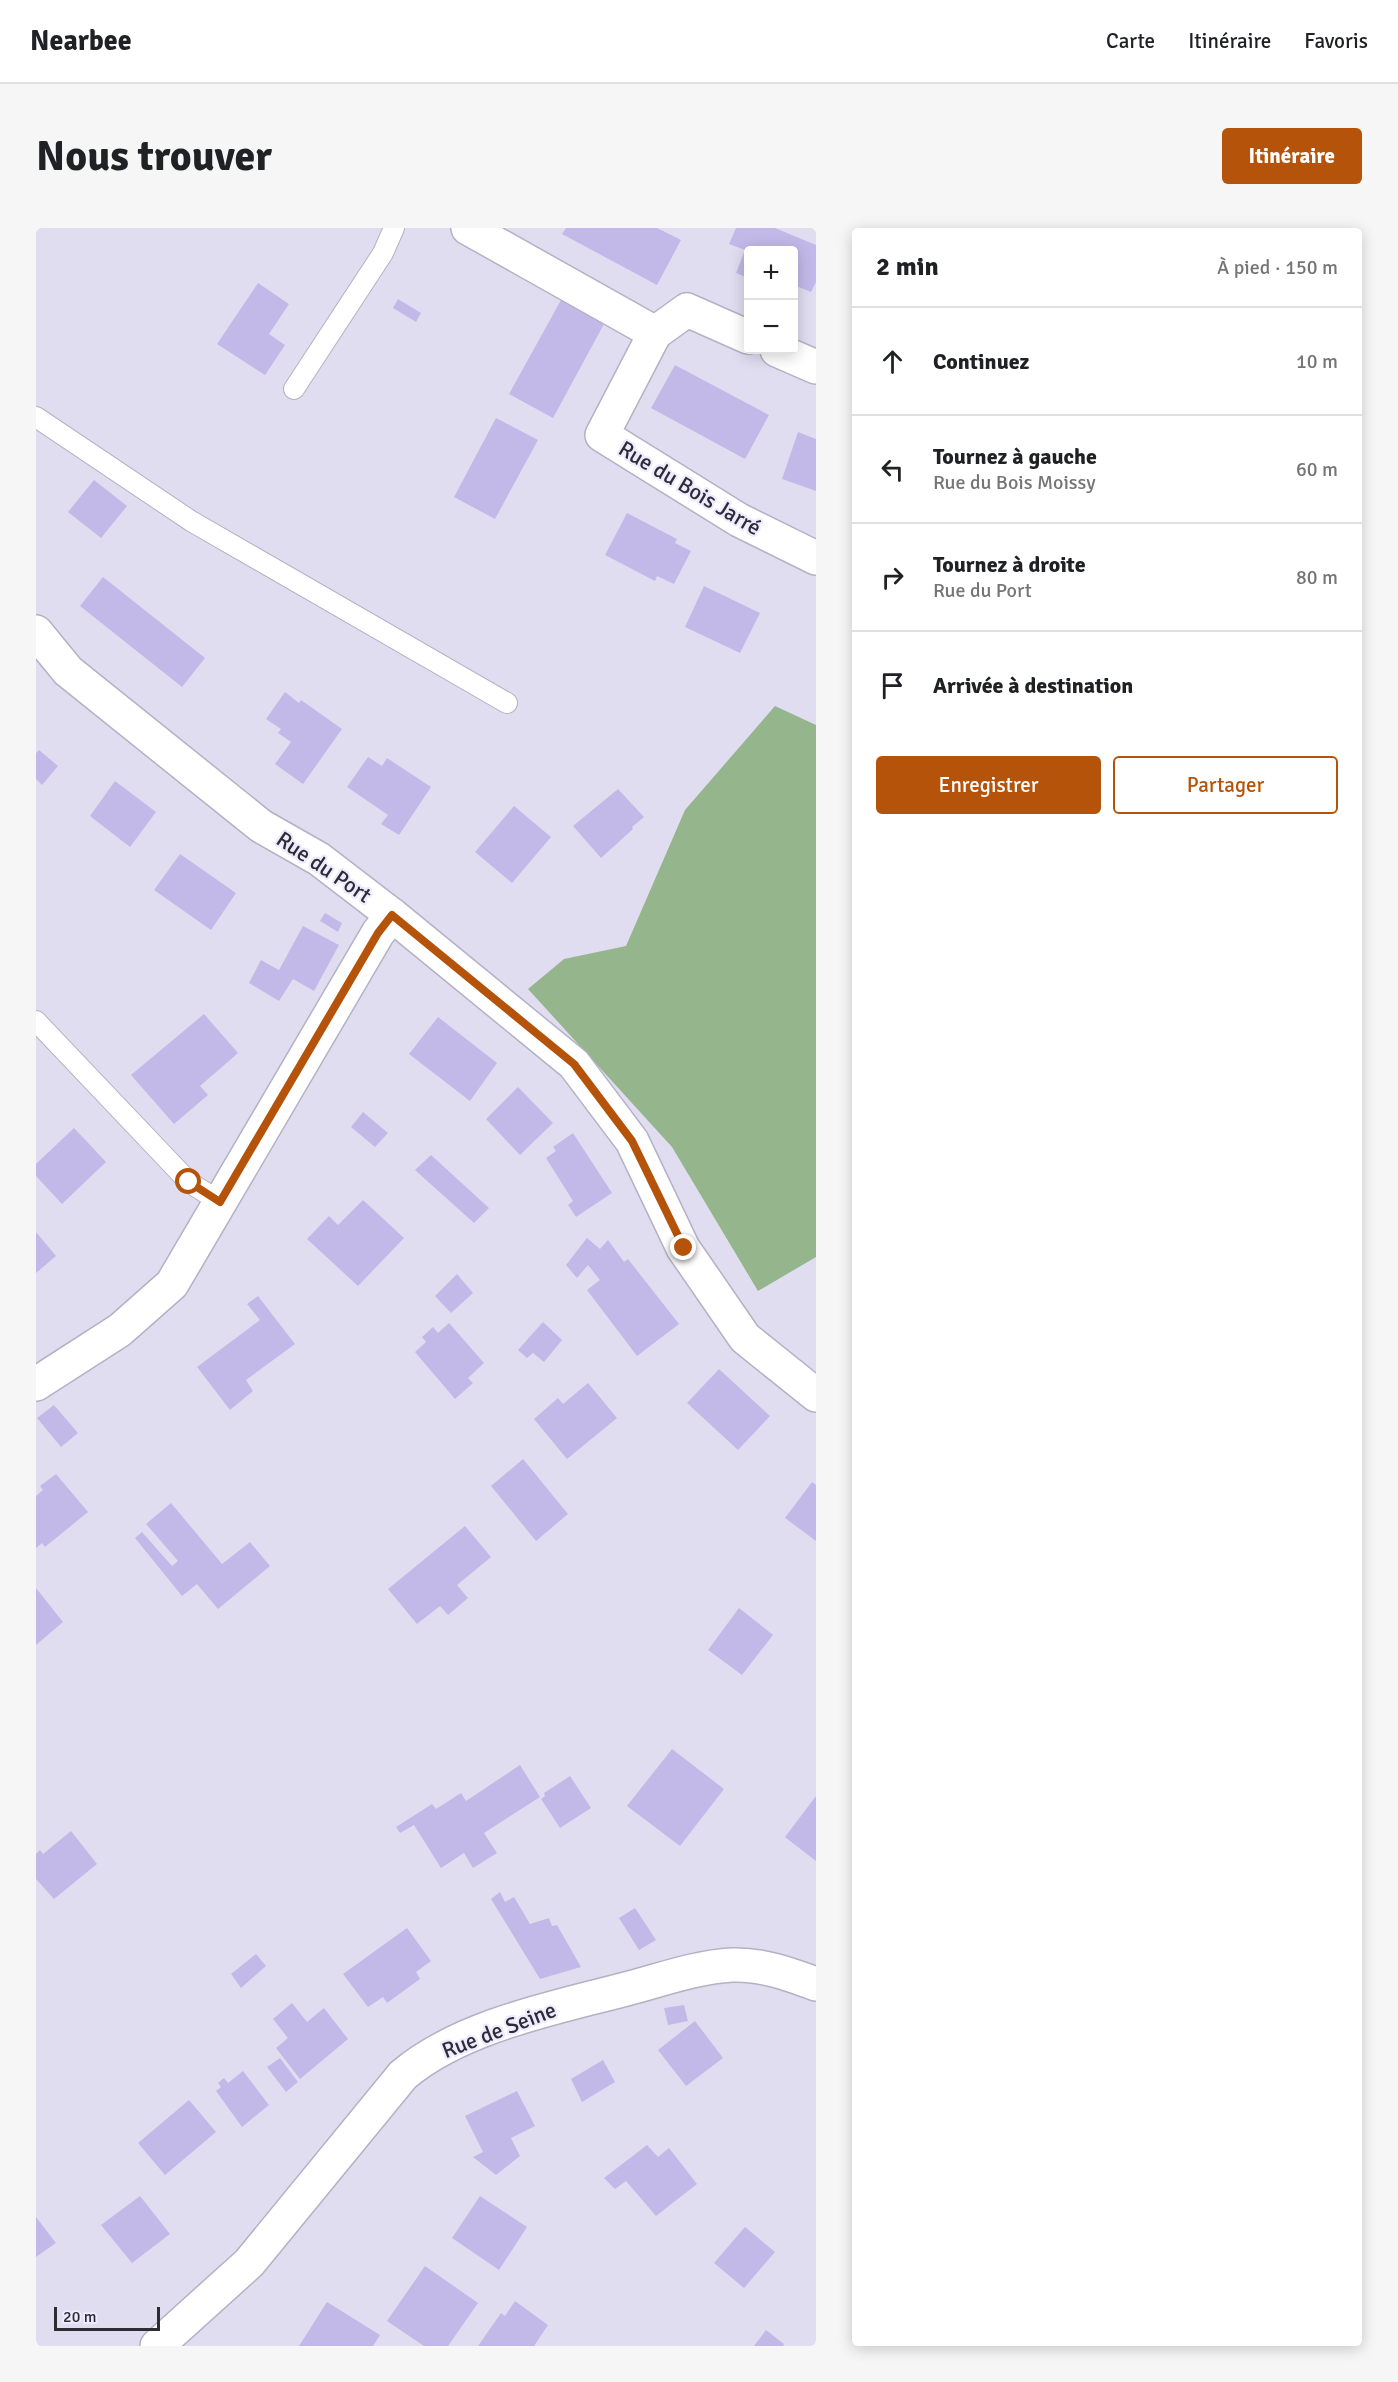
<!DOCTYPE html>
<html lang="fr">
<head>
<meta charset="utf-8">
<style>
  :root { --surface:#fff; --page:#f6f6f6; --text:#202124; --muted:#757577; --line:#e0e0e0; --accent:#b45309 }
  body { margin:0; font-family:Signika,sans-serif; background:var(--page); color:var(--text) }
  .controls { position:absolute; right:18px; top:18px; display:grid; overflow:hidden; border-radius:6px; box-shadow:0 3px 15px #0003 }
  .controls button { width:54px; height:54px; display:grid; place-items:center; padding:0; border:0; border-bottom:2px solid var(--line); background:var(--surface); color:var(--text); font:30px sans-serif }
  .scale { position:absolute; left:18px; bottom:15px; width:106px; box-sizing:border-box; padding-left:6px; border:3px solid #2d2b33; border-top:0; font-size:16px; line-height:21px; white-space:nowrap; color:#2d2b33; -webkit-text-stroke:4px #eeeaff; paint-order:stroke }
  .stop { position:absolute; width:18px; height:18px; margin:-14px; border:4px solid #b45309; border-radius:50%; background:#fff }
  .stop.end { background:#b45309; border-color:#fff; box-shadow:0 2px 6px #0008 }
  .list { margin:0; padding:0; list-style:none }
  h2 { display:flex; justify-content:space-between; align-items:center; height:78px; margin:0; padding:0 24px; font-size:26px }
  h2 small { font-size:20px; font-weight:400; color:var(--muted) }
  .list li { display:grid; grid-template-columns:39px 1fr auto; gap:18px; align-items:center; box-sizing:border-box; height:108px; padding:0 24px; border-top:2px solid var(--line) }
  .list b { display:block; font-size:22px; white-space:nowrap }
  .list p { margin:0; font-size:20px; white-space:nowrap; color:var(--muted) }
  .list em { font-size:20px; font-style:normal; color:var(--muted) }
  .actions { display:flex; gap:12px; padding:18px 24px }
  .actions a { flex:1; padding:14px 0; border:2px solid var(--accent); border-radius:6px; text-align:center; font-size:21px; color:var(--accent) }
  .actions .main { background:var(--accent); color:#fff }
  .icon { flex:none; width:33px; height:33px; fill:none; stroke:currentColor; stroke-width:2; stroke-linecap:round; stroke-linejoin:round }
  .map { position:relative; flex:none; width:780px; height:2118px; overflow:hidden; border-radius:6px }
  header { display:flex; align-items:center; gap:36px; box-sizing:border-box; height:84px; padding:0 30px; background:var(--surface); border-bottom:2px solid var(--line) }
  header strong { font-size:28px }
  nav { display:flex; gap:33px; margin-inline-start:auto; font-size:21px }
  .intro { display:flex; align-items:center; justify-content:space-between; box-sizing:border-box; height:144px; padding:0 36px }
  h1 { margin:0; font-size:42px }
  .button { padding:15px 27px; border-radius:6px; background:var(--accent); color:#fff; font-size:21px; font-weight:700 }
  main { display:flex; gap:36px; padding:0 36px }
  aside { flex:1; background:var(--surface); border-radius:6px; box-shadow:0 3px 15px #0003 }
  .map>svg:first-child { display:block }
</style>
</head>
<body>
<header>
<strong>Nearbee</strong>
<nav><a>Carte</a><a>Itinéraire</a><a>Favoris</a></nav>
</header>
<div class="intro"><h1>Nous trouver</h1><a class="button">Itinéraire</a></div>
<main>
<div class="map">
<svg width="780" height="2118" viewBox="0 0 780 2118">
  <rect width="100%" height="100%" fill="#e1ddf1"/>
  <!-- forest -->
  <path fill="#95b58c" d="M739,478L780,497V1029L722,1063L636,919L492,761L528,731L590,718L649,582Z"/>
  <!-- building -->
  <g fill="#c3b9e8">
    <path d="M530,0H621L645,12L621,57L526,6Z"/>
    <path d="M700,0H739L780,17V54L775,64L758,57V22H712V50L700,45L709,22L693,16Z"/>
    <path d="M222,55L253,76L233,106L249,117L229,147L181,116Z"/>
    <path d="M362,71L385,85L380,94L357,80Z"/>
    <path d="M525,72L568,96L517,190L473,166Z"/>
    <path d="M639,137L733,187L709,231L615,180Z"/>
    <path d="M460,190L502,212L459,291L418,269Z"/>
    <path d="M762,204L780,211V263L746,251Z"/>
    <path d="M58,252L91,278L65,310L32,284Z"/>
    <path d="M591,285L641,311L639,315L655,323L638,356L621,348L619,353L569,327Z"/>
    <path d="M67,349L169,430L146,459L44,378Z"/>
    <path d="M668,358L724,385L704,425L649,399Z"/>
    <path d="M249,464L263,475L265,472L306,501L267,556L239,536L255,514L242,505L245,501L230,491Z"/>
    <path d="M3,522L22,538L6,557L0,551V525Z"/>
    <path d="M332,529L346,538L351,530L395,559L363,607L345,596L352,587L311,559Z"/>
    <path d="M79,553L120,584L94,619L54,588Z"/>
    <path d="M582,561L608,589L596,599L597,601L565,630L537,598Z"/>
    <path d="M478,578L515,609L476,655L439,624Z"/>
    <path d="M144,626L200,665L175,702L118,662Z"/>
    <path d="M289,685L306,695L302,704L284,693Z"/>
    <path d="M267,698L303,717L278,763L257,751L243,773L213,755L225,732L243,742Z"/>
    <path d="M168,786L202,825L164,858L172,867L138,896L95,847Z"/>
    <path d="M402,789L461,835L434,873L373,826Z"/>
    <path d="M482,859L517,895L484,927L450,891Z"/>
    <path d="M327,884L352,905L339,919L315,899Z"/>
    <path d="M38,900L70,934L26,976L0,948V936Z"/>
    <path d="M537,905L576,965L540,989L532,977L537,973L510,930L520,923L517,919Z"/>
    <path d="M395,927L453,980L438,995L379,942Z"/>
    <path d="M327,972L368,1010L322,1058L271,1011L293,988L302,997Z"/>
    <path d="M0,1004L20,1028L0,1045Z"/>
    <path d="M551,1010L564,1021L572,1012L588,1034L592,1031L643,1096L601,1128L551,1062L564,1052L552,1037L541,1050L530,1037Z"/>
    <path d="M421,1046L437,1065L415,1085L399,1068Z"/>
    <path d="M222,1068L259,1116L210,1152L217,1163L194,1182L161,1139L224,1092L211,1076Z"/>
    <path d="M507,1094L526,1112L508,1134L497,1125L491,1130L482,1122Z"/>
    <path d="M413,1095L448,1135L432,1150L437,1155L419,1171L379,1124L390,1114L386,1109L397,1099L402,1105Z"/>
    <path d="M683,1141L734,1188L702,1222L651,1175Z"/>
    <path d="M552,1155L581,1190L531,1231L498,1191L522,1170L527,1176Z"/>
    <path d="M18,1177L42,1205L25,1219L1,1190Z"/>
    <path d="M487,1231L532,1286L500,1313L455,1258Z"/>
    <path d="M20,1246L52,1284L9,1319L6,1315L0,1320V1268L7,1262L4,1258Z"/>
    <path d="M776,1254L780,1257V1313L749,1290Z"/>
    <path d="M135,1275L186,1336L214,1314L234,1338L182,1381L161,1356L146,1368L99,1310L106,1304L136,1338L142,1333L110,1296Z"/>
    <path d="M429,1298L455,1329L421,1357L432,1370L412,1387L404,1378L381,1396L352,1361Z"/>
    <path d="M0,1360L27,1394L0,1417Z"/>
    <path d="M703,1380L737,1407L706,1447L672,1422Z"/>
    <path d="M636,1521L688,1561L644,1618L591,1578Z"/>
    <path d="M484,1537L504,1569L448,1605L461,1625L437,1640L428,1625L405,1640L378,1597L364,1605L360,1599L396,1576L400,1581L425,1565L430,1573Z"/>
    <path d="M534,1548L555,1580L524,1600L505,1571L509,1568L508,1565Z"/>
    <path d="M780,1568V1633L749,1609Z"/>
    <path d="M35,1603L61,1636L18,1671L0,1651V1626L4,1622L7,1626Z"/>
    <path d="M464,1664L469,1674L478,1669L494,1696L513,1690L516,1698L521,1697L545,1739L504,1751L455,1671Z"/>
    <path d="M599,1680L620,1712L603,1722L583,1690Z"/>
    <path d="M371,1700L395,1733L380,1744L384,1751L351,1775L347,1769L332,1779L307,1746Z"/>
    <path d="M220,1726L230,1738L205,1760L195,1746Z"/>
    <path d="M256,1775L271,1794L288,1780L312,1811L264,1851L240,1820L252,1810L237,1791Z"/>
    <path d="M648,1777L652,1793L632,1797L628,1780Z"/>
    <path d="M659,1793L687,1830L650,1858L622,1822Z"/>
    <path d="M244,1830L262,1854L250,1864L231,1839Z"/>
    <path d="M567,1832L579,1854L546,1874L535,1851Z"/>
    <path d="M207,1843L233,1877L206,1899L180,1863L185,1859L182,1855L188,1850L192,1855Z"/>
    <path d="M481,1863L499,1898L475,1910L484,1928L460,1947L437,1929L447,1924L429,1888Z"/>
    <path d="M153,1872L180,1904L129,1947L102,1915Z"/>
    <path d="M611,1917L622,1929L633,1920L661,1956L620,1988L590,1953L579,1961L568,1950Z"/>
    <path d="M104,1968L134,2006L96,2035L65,1997Z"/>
    <path d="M444,1968L491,1999L463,2042L416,2010Z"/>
    <path d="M0,1989L20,2015L0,2029Z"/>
    <path d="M709,1999L739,2024L708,2060L678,2035Z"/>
    <path d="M389,2038L442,2075L412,2118H388L351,2093Z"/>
    <path d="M479,2073L512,2097L498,2118H442L465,2085L469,2088Z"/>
    <path d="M291,2074L344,2107L337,2118H263Z"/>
    <path d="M730,2102L748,2116L747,2118H718Z"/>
  </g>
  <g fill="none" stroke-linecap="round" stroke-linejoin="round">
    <defs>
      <g id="lane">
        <path d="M258,161L347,25L358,0"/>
        <path d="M0,189L155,293L471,475"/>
        <path d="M0,793L153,954L184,974"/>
      </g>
      <g id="street">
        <path d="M432,0L619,105L566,207L703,292L780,330"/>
        <path d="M619,105L651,82L712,109"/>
        <path d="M741,122L780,139"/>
        <path d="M0,404L32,443L225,598L283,631L356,687L538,836L596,913L647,1020L709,1110L780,1167"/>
        <path d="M0,1156L84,1102L136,1056L342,705L356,687"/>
        <path d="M121,2118L213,2035L367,1847C425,1798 518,1780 590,1761C625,1752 660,1739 696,1737C726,1736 753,1746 780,1756"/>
      </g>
    </defs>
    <!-- lane casing -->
    <use href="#lane" stroke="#b4b1c4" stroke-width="22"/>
    <!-- street casing -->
    <use href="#street" stroke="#b4b1c4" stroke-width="36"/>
    <!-- lane -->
    <use href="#lane" stroke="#fff" stroke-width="20"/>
    <!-- street -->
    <use href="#street" stroke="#fff" stroke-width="33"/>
  </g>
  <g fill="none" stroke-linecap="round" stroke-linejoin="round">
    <!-- route -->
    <path stroke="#b45309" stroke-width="8" d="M153,954L184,974L342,705L356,687L538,836L596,913L648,1020"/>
  </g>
  <g text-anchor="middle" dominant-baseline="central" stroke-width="4.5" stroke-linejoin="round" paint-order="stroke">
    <!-- street labels -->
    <g font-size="22" fill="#2d2b33" stroke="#eeeaff">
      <text transform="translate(654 260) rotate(31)">Rue du Bois Jarré</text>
      <text transform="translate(288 639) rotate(34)">Rue du Port</text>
      <text transform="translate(463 1802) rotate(-21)">Rue de Seine</text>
    </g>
  </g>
</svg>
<div class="controls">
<button>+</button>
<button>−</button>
</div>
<div class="scale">20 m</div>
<div class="stop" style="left:153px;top:954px"></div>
<div class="stop end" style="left:648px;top:1020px"></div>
</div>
<aside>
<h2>2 min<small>À pied · 150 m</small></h2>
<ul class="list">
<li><svg class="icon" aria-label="ahead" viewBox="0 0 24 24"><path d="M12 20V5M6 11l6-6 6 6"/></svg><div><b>Continuez</b></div><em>10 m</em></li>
<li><svg class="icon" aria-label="left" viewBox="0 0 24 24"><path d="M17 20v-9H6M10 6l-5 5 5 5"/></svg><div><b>Tournez à gauche</b><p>Rue du Bois Moissy</p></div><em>60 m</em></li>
<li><svg class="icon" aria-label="right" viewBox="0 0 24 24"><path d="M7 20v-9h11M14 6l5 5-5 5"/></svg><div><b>Tournez à droite</b><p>Rue du Port</p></div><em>80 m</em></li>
<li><svg class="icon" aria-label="arrive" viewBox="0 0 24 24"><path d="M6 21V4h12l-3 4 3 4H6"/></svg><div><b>Arrivée à destination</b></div></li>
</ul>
<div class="actions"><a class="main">Enregistrer</a><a>Partager</a></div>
</aside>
</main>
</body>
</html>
